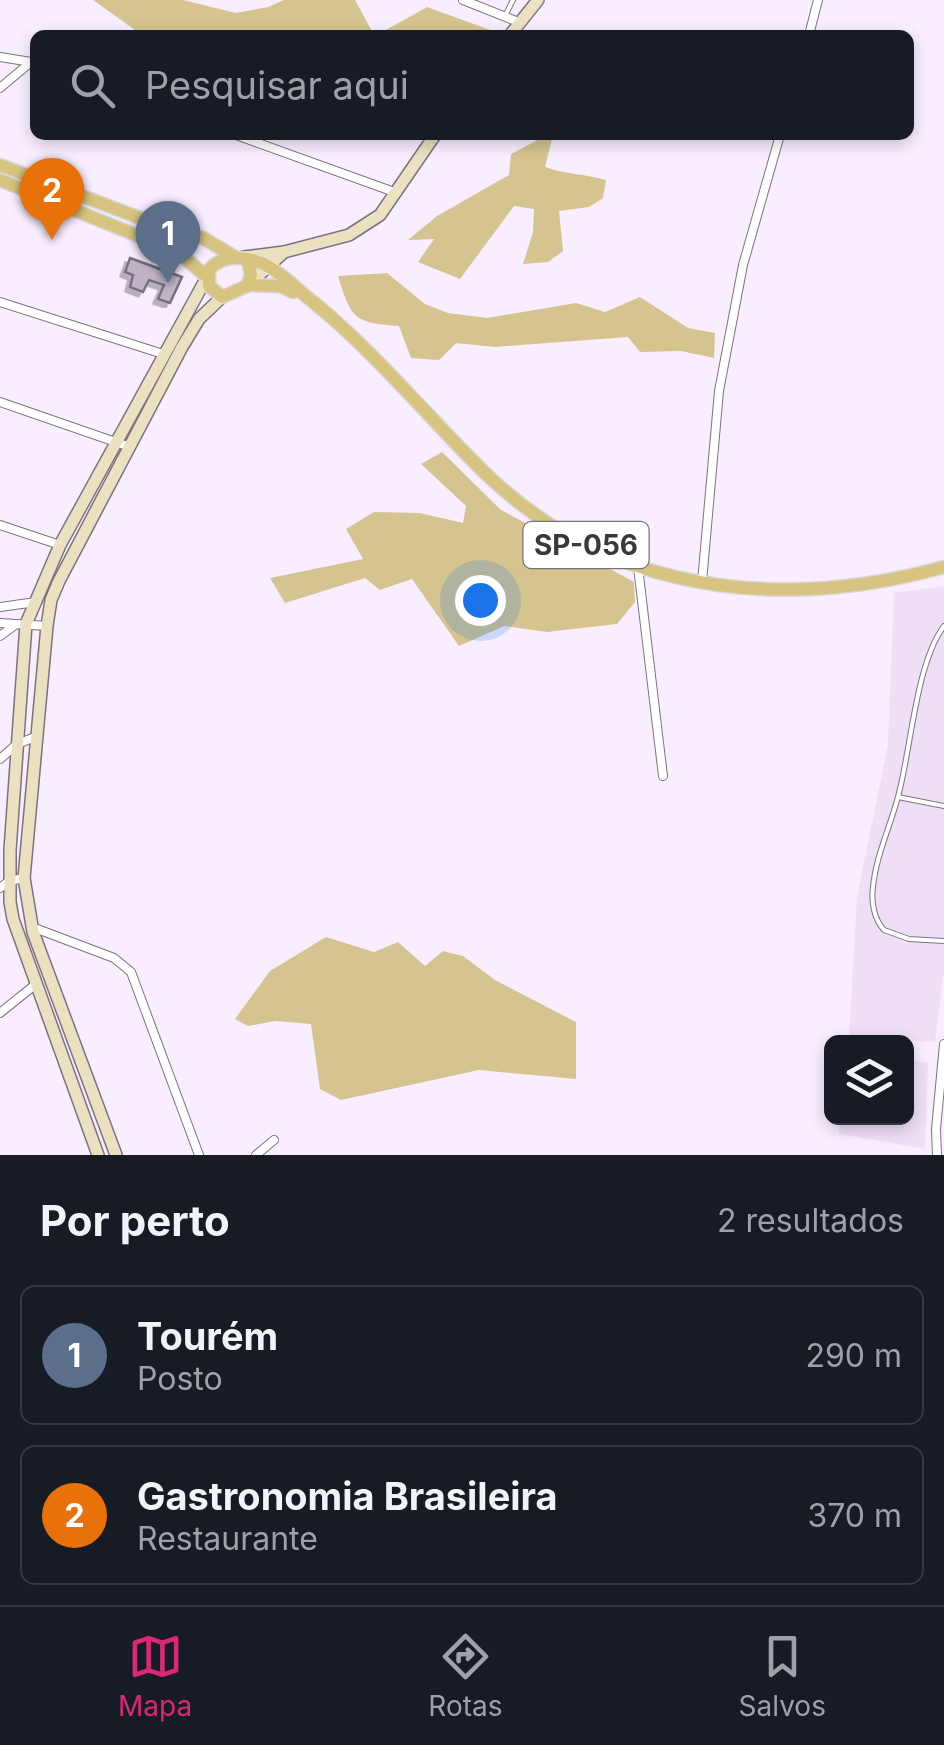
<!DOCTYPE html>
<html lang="pt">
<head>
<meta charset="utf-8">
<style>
  :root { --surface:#171b24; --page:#20242c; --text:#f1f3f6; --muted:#9ea1a6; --line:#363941; --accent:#db2777 }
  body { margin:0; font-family:Inter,sans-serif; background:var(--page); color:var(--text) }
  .controls { position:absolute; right:30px; bottom:30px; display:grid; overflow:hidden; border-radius:15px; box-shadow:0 5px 15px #0003 }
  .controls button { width:90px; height:90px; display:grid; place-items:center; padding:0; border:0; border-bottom:2px solid var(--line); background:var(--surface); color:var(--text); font:50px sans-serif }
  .you { position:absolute; left:480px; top:600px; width:35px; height:35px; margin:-25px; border:8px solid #fff; border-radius:50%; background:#1a73e8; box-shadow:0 0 0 15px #1a73e833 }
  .badge { display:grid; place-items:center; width:65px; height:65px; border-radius:50%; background:var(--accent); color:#fff; font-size:32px; font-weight:700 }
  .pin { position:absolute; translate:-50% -82px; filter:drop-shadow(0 2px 5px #0008) }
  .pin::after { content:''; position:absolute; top:52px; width:35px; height:30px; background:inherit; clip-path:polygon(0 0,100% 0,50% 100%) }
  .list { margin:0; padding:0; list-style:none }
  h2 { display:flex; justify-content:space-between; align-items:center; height:130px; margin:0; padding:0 40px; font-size:42px }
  h2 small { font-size:32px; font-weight:400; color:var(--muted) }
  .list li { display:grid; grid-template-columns:65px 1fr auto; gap:30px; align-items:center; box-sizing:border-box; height:140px; margin:0 20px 20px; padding:0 20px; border:2px solid var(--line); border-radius:15px }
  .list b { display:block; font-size:38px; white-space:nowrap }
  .list p { margin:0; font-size:32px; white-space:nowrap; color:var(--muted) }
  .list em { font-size:32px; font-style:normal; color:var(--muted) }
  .icon { flex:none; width:55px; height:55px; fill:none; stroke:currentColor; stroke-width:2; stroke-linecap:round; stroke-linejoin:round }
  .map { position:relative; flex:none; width:944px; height:1155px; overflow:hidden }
  .search { position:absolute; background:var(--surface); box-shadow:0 5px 15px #0003; left:30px; right:30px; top:30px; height:110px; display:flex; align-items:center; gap:25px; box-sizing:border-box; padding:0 35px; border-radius:15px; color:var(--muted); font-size:38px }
  .sheet { height:450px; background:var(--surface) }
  nav { display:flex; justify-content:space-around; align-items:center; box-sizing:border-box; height:140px; border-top:2px solid var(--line); background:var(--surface); font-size:28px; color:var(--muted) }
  nav a { display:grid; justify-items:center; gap:5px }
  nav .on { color:var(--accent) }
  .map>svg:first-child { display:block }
</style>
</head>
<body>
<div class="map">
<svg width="944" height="1155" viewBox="0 0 944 1155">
  <defs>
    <filter id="shadow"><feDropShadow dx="-4.5" dy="4.5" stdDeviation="0" flood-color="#0004"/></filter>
  </defs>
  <rect width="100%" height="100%" fill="#f9eeff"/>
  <!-- built -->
  <g fill="#efdff6">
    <path d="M944,586V971L935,1042L849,1037L857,897L888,744L894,593Z"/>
    <path d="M907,1059L928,1063L925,1149L839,1134V1118H906Z"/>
  </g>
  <!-- forest -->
  <g fill="#d5c48f">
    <path d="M93,0H183L236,13L268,7L284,0H355L374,35H142Z"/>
    <path d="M427,7L493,31L490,35H377Z"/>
    <path d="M547,135H553L545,167C564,174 585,174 606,180L603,198L589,207L559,211L563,251L548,262L523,264L533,232L534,209L514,206L460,279L418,262L434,239L408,240L437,216L509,175L511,154Z"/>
    <path d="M387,273L425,304L448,313L487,318L576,303L605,312L640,297L688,328L715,333L714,358L681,351L640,352L628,337L495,347L456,343L439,360L411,358L399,326C355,323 351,319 338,276Z"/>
    <path d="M442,452L501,510L634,582L635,602L617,624L547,632L504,626L459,646L412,579L380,590L365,578L285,603L270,578L363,559L346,529L374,512L420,513L463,523L466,506L421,464Z"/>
    <path d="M326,937L374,952L398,942L425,966L443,951L463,956L495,980L576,1022V1079L479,1070L341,1100L320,1089L311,1024L275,1021L248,1026L235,1019L270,971Z"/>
  </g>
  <!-- building -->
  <path fill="#bfb5c4" stroke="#796f7e" stroke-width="2.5" filter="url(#shadow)" d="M130,258L182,277L170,303L158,299L164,285L149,280L143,292L130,287L133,275L125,272Z"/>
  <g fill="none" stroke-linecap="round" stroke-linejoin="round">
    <defs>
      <g id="lane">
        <path d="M505,16L513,0"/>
        <path d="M944,626C916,663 911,749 898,797C890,827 876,856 873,887C871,902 874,919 884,930L909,939L944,941"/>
        <path d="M898,797L944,806"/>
      </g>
      <g id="street">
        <path d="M463,0L521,23"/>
        <path d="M809,35L818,0"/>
        <path d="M0,57L31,62"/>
        <path d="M0,88L31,62"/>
        <path d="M236,135L397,193"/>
        <path d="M0,302L163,354"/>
        <path d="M0,402L130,447"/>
        <path d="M0,525L60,545"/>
        <path d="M638,567L663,776"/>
        <path d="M702,582L719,391L743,265L780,135"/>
        <path d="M0,607L36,602"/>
        <path d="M0,623L47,626"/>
        <path d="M0,636L15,625"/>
        <path d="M0,759L17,744L38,736"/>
        <path d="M0,888L9,881L24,878"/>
        <path d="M32,927L114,958L131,972L199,1155"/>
        <path d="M0,1013L36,984"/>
        <path d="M256,1155L274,1140"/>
        <path d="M937,1155L936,1129L944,1044"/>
      </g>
      <g id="secondary">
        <path d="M510,35L538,0"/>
        <path d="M284,252L349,235L380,215L435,135"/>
        <path d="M244,257L284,252L247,286"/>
        <path d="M98,1155L13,919L10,902V850L26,624L60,545L207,277"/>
        <path d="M116,1155L33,932L24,878L47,626L51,600L59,581L182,347L199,319L222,297"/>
      </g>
      <g id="primary">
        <path d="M0,165L164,227L203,238L235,257"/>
        <path d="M0,180L178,252L207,277"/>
        <path d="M248,261L251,275L247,286L222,297L209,286V270C223,252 253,257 271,268C286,277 299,291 312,301C376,353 426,415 484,472C516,503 555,531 596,550C707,600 828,599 944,567"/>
        <path d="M248,285L280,286L293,292"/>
      </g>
    </defs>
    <!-- lane casing -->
    <use href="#lane" stroke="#7c7281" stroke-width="6"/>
    <!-- street casing -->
    <use href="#street" stroke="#7c7281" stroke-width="10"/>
    <!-- secondary casing -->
    <use href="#secondary" stroke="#7c7281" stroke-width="14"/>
    <!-- primary casing -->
    <use href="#primary" stroke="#d8d7d8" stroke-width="15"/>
    <!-- lane -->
    <use href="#lane" stroke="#fff" stroke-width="4"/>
    <!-- street -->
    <use href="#street" stroke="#fff" stroke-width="8"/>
    <!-- secondary -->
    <use href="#secondary" stroke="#ebe1c0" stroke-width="11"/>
    <!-- primary -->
    <use href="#primary" stroke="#d7c480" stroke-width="12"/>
  </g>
  <g text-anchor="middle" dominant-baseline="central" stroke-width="10" stroke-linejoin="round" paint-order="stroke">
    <!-- shield labels -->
    <rect fill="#fff" stroke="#767377" stroke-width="2.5" x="523.5" y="522" width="125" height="46" rx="8"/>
    <g font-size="28" font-weight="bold" fill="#3b373d">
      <text x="586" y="545">SP-056</text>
    </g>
  </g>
</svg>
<div class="controls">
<button><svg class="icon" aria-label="layers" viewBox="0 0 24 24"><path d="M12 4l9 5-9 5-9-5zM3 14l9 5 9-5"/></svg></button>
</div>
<div class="you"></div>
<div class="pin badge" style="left:168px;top:283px;background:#5c6f8a">1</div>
<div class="pin badge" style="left:52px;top:240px;background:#e8710a">2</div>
<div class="search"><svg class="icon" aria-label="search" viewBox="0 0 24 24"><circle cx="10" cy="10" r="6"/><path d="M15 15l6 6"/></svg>Pesquisar aqui</div>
</div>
<section class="sheet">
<h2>Por perto<small>2 resultados</small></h2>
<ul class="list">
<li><span class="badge" style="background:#5c6f8a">1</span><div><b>Tourém</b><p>Posto</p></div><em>290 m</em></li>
<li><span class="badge" style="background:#e8710a">2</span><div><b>Gastronomia Brasileira</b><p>Restaurante</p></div><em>370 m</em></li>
</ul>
</section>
<nav>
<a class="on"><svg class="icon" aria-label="map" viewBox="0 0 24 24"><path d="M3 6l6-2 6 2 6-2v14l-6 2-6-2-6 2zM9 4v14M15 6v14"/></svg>Mapa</a>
<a><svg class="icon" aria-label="directions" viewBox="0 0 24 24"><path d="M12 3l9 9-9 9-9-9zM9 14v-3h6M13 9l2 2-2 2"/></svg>Rotas</a>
<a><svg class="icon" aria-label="saved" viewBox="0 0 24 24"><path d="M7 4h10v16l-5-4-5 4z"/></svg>Salvos</a>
</nav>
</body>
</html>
